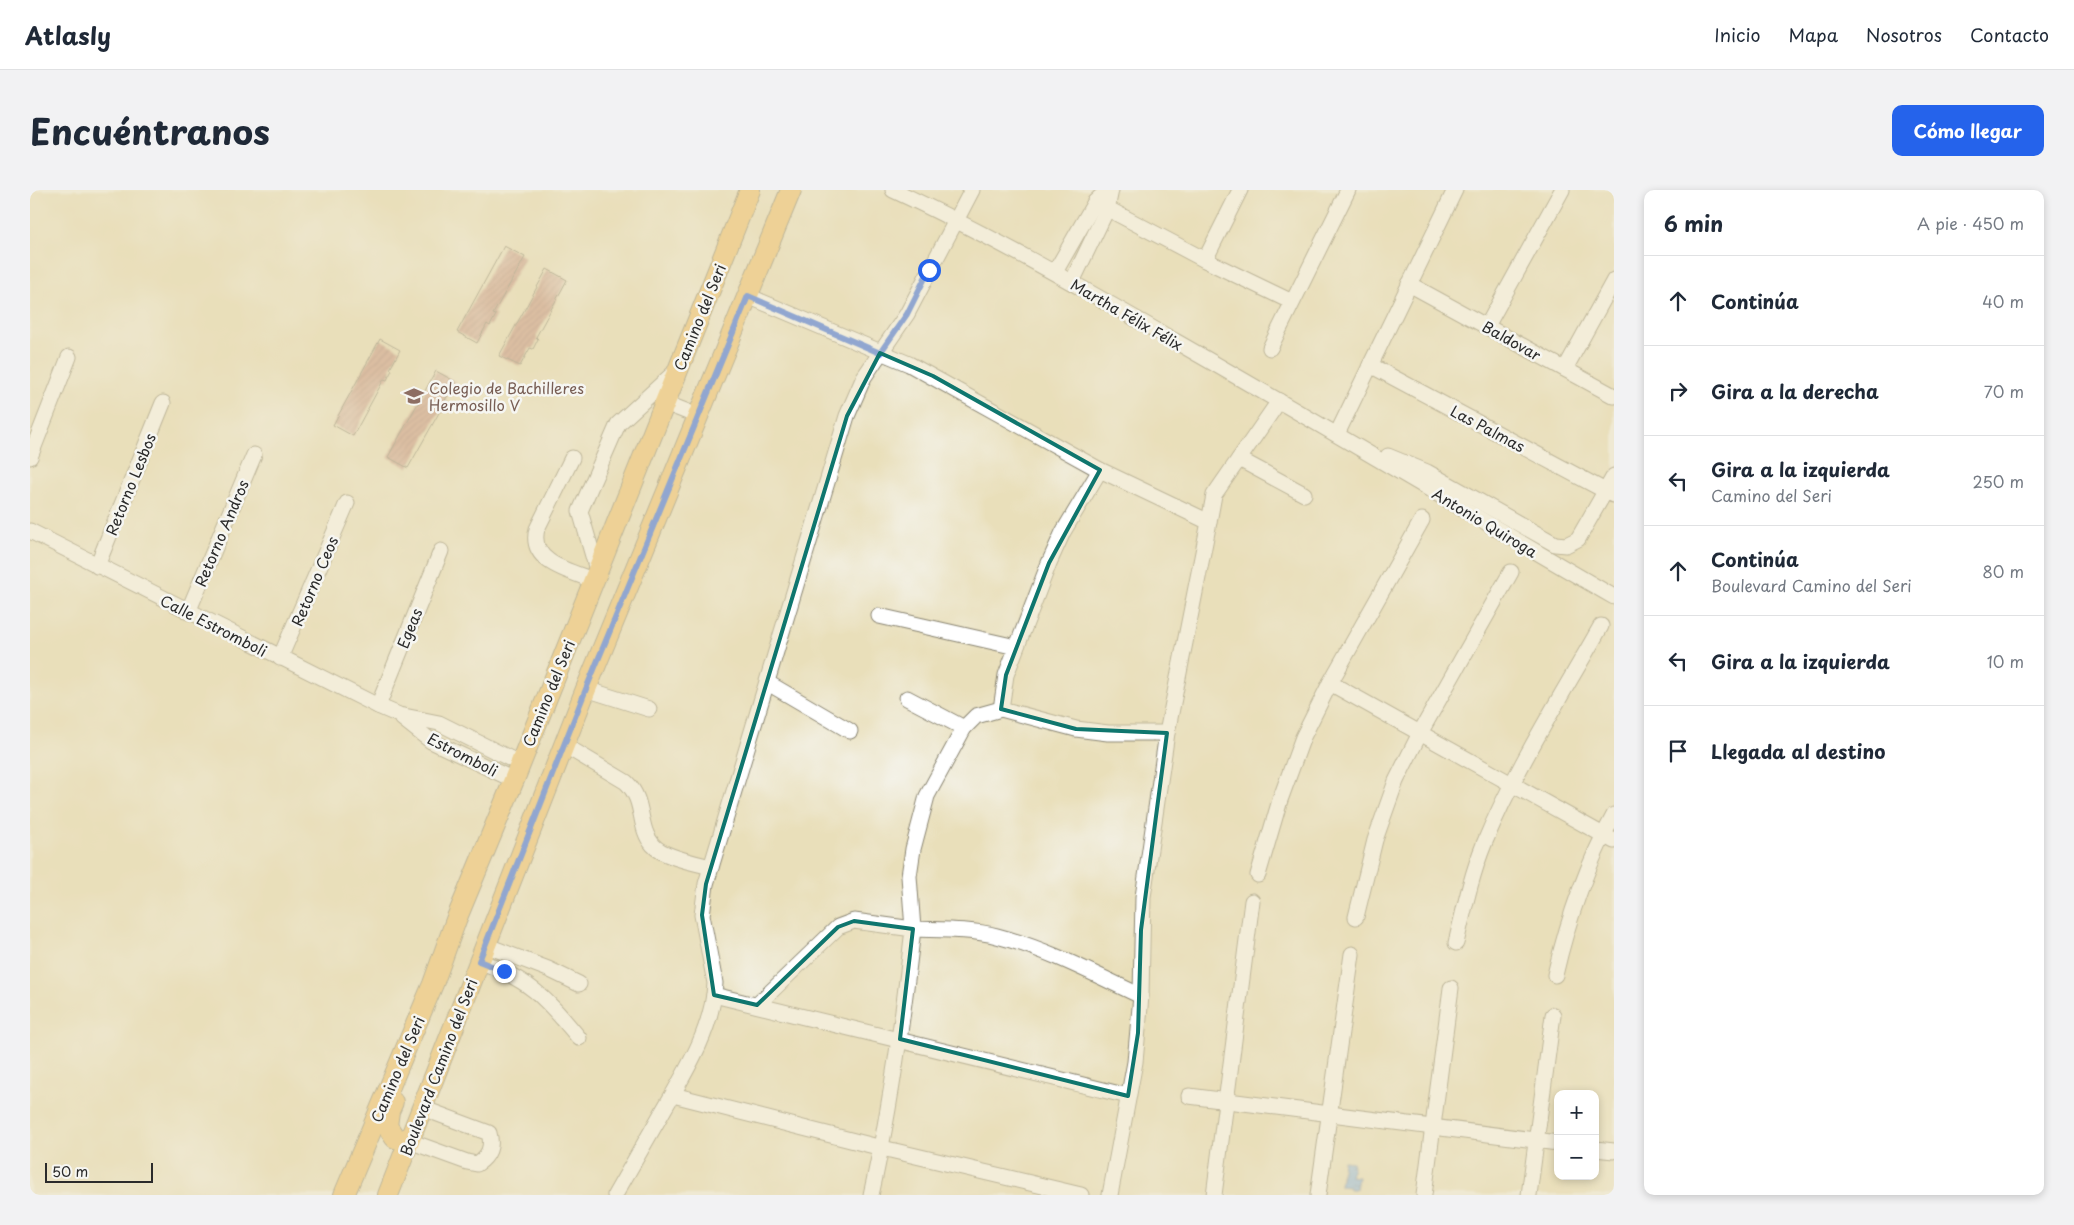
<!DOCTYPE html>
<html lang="es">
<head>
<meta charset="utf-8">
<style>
  :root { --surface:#fff; --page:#f2f2f3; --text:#1f2937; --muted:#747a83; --line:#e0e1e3; --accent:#2563eb }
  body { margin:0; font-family:"Playpen Sans",sans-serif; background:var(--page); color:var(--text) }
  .controls { position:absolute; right:15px; bottom:15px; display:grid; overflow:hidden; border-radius:10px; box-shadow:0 2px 8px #0003 }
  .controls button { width:45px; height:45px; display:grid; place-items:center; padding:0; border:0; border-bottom:1px solid var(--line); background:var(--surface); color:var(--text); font:25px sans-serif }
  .scale { position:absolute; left:15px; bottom:12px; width:108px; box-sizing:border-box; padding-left:5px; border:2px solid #2b2b2b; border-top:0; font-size:14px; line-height:18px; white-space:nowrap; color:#2b2b2b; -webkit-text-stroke:4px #f6f6f2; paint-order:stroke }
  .stop { position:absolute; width:15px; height:15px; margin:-11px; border:4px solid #2563eb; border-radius:50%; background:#fff }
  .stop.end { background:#2563eb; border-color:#fff; box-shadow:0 1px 5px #0008 }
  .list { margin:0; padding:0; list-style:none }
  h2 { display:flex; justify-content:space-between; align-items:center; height:65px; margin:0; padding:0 20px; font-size:21px }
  h2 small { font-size:16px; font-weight:400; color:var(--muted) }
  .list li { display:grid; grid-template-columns:32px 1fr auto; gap:15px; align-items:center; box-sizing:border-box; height:90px; padding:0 20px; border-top:1px solid var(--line) }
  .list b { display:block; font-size:19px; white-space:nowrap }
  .list p { margin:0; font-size:16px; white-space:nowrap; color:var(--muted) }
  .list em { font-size:16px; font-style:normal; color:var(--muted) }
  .icon { flex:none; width:28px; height:28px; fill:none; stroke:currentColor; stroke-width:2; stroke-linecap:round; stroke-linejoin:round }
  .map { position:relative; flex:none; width:1584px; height:1005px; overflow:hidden; border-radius:10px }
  header { display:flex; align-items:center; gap:30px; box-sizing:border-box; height:70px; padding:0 25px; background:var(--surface); border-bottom:1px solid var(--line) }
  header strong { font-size:24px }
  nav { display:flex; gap:28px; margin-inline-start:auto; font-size:18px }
  .intro { display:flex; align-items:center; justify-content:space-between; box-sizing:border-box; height:120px; padding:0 30px }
  h1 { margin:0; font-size:35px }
  .button { padding:12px 22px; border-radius:10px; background:var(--accent); color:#fff; font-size:18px; font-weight:700 }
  main { display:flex; gap:30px; padding:0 30px }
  aside { flex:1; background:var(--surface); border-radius:10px; box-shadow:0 2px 8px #0003 }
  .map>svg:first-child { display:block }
</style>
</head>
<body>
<header>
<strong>Atlasly</strong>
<nav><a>Inicio</a><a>Mapa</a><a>Nosotros</a><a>Contacto</a></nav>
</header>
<div class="intro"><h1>Encuéntranos</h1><a class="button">Cómo llegar</a></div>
<main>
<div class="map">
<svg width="1584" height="1005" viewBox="0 0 1584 1005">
  <defs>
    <pattern id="water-ripples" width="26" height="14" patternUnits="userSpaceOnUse" patternTransform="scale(1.25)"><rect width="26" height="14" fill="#79ade6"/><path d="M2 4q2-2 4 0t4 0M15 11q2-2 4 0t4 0" fill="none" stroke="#638dbb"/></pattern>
    <pattern id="building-hatch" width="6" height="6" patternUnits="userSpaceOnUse" patternTransform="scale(1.25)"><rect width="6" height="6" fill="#cb9786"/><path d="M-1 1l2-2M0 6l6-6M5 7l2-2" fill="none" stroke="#a57b6e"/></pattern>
  </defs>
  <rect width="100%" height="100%" fill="#f6f6f2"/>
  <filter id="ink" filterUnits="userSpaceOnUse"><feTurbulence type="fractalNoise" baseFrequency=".02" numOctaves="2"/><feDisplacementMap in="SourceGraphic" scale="10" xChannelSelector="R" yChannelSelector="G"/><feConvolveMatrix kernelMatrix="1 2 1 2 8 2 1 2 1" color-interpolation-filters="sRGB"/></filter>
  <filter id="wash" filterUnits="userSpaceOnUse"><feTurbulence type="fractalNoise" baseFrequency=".0096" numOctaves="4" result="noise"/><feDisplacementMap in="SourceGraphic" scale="20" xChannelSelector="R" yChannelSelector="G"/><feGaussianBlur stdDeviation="1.12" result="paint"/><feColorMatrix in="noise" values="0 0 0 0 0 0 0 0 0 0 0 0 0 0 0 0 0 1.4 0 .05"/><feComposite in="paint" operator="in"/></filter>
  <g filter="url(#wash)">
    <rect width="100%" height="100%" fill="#e9dfba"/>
    <!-- water -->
    <path fill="url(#water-ripples)" stroke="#526c88" d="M1313,971L1322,972L1323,976L1320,986L1328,987L1326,999H1319V997L1310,996Z"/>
    <g id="blocks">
      <!-- building -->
      <g fill="url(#building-hatch)">
        <path d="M474,56L495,67L463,124L466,125L460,136L457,134L447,153L427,142Z"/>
        <path d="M517,79L537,90L506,147L508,149L503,159L500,158L490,176L469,166Z"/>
        <path d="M350,149L370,160L360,179L362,180L357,190L354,189L323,246L303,235Z"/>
        <path d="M406,181L426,192L415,210L418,212L412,222L410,221L378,278L358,267Z"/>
      </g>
    </g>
  </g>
  <g filter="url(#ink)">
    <use href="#blocks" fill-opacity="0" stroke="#8a8572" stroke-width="1"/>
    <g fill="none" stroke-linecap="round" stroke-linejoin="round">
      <defs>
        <g id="minor">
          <path d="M863,0C960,45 1052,98 1145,151C1292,235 1437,322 1584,407"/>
          <path d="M1065,12L1175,70L1262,112"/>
          <path d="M1175,70L1210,0"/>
          <path d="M1025,82L1065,12L1070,7"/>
          <path d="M1042,92L1077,19L1081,0"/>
          <path d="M1379,94L1584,206"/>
          <path d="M718,106L879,174L1070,280L1179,332"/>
          <path d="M1457,136L1532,0"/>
          <path d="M1240,158L1318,0"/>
          <path d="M1340,175L1583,305"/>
          <path d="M1535,179L1584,90"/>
          <path d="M635,213L668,226"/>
          <path d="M1307,244L1425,0"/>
          <path d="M1358,266L1397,282L1525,354L1536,355L1548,349L1584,286"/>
          <path d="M0,267L39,167"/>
          <path d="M542,268L507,339C498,372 539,381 563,390"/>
          <path d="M1209,269L1274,304"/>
          <path d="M1070,280L1033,342L1019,373L976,485L971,519L1046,539L1078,543H1137"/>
          <path d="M0,341L348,516L369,525L409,533L491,574"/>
          <path d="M67,376L133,213"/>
          <path d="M567,380L550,321L588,234L647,180"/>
          <path d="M158,422L224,265"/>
          <path d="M849,426L986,457"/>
          <path d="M250,468L317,313"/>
          <path d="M738,493L820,541"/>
          <path d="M1300,493L1584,651"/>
          <path d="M556,499L619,519"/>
          <path d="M877,508L934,538"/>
          <path d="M348,516L411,361"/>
          <path d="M971,519L946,526L934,538L897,606L883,659L879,686L883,739C910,740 940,739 967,746C1017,759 1064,784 1111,806"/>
          <path d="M372,528L401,551L484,590"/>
          <path d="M534,555L596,592C616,611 607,637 623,655C633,667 665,673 681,677"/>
          <path d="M1228,685L1250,610L1273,547L1300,493L1392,330"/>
          <path d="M1326,727L1345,650L1366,591L1390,543L1481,382"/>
          <path d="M1426,753C1434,720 1441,686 1454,654C1485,579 1531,507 1571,436"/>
          <path d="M455,755L518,779L549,794"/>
          <path d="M449,771C500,790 515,807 549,848"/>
          <path d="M1525,785C1538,729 1556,676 1584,625"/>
          <path d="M684,805L1098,906"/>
          <path d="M727,815L808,737L824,731L883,739C873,828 861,917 841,1005"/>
          <path d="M643,905L852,958L1051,1005"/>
          <path d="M1159,906L1528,953"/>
          <path d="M379,951L437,972L447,974C459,966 463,957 459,943L392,918"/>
          <path d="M1565,959L1584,961"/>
          <path d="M585,1005C601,977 617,949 633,921C655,883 683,839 685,793L672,725L676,694L817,226L834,187L877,124L942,0"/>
          <path d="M1080,1005L1105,872L1111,806L1113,707L1137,543L1179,332L1184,305L1249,211"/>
          <path d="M1184,1005L1222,711"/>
          <path d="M1288,1005L1322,764"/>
          <path d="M1394,1005L1421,798"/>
          <path d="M1499,1005L1523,825"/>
        </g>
        <g id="major">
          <path d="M363,912L359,921L357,936L365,948L379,951"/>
          <path d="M314,1005L403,794L426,730L484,590L720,0"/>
          <path d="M358,1005L556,499L761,0"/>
        </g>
      </defs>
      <!-- minor casing -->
      <use href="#minor" stroke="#8a8572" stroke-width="17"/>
      <!-- major casing -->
      <use href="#major" stroke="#8a8572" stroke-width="22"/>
      <!-- minor -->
      <use href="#minor" stroke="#fff" stroke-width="15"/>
      <!-- major -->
      <use href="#major" stroke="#f3c26a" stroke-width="20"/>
    </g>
  </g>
  <g fill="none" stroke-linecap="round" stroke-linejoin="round" filter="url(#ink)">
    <!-- route -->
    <path stroke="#2563eb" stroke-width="6" d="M474,781L449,771L556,499L718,106L850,163L877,124L899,80"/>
  </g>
  <!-- marked area -->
  <path d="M0 0H1584V1005H0ZM850,163L903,186L1070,280L1019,373L976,485L971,519L1046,539L1137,543L1111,740L1108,843L1098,906L870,849L883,739L824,731L808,737L727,815L684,805L672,725L676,694L817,226Z" fill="#e9dfba" fill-opacity=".55" fill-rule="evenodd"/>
  <path fill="none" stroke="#0f766e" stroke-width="4" stroke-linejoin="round" d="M850,163L903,186L1070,280L1019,373L976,485L971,519L1046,539L1137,543L1111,740L1108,843L1098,906L870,849L883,739L824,731L808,737L727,815L684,805L672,725L676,694L817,226Z"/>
  <!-- icons -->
  <defs>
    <symbol id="school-bare" viewBox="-9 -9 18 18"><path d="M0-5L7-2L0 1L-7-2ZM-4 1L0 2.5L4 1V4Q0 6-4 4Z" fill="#8d6e63" stroke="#f6f6f2" stroke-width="2.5" paint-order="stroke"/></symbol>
  </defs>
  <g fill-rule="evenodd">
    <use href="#school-bare" x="370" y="192" width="28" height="28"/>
  </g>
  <g text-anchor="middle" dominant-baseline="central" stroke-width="5" stroke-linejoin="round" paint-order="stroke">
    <!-- street labels -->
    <g font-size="15" fill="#2b2b2b" stroke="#f6f6f2">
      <text transform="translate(1097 124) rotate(30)">Martha Félix Félix</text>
      <text transform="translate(669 127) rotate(-68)">Camino del Seri</text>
      <text transform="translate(1482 150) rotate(29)">Baldovar</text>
      <text transform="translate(1458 238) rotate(28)">Las Palmas</text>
      <text transform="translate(100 294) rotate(-68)">Retorno Lesbos</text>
      <text transform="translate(1455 332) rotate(31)">Antonio Quiroga</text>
      <text transform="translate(191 343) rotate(-67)">Retorno Andros</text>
      <text transform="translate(284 391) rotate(-67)">Retorno Ceos</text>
      <text transform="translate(184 435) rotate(27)">Calle Estromboli</text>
      <text transform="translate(379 438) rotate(-68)">Egeas</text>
      <text transform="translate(518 503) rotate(-68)">Camino del Seri</text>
      <text transform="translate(433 564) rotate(27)">Estromboli</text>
      <text transform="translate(408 877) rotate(-69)">Boulevard Camino del Seri</text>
      <text transform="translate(367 879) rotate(-67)">Camino del Seri</text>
    </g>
    <!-- education labels -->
    <g font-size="15" fill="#785e54" stroke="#f6f6f2" text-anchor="start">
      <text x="399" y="197">Colegio de Bachilleres<tspan x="399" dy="17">Hermosillo V</tspan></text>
    </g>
  </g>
</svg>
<div class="controls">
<button>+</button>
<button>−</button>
</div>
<div class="scale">50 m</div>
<div class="stop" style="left:899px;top:80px"></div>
<div class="stop end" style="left:474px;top:781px"></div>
</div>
<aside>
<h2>6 min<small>A pie · 450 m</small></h2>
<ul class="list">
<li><svg class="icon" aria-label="ahead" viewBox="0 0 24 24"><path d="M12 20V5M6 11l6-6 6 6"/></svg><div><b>Continúa</b></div><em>40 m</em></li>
<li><svg class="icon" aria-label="right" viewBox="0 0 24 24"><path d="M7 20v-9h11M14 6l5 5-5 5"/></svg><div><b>Gira a la derecha</b></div><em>70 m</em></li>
<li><svg class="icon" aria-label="left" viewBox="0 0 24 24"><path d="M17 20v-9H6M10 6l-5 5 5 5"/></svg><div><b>Gira a la izquierda</b><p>Camino del Seri</p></div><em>250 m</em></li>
<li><svg class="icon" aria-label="ahead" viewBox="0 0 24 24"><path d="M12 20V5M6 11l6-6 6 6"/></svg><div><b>Continúa</b><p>Boulevard Camino del Seri</p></div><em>80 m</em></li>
<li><svg class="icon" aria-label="left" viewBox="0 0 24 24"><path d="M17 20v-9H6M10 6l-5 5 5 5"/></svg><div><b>Gira a la izquierda</b></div><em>10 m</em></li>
<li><svg class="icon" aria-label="arrive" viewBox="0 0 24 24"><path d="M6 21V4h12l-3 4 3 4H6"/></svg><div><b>Llegada al destino</b></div></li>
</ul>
</aside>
</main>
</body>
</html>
